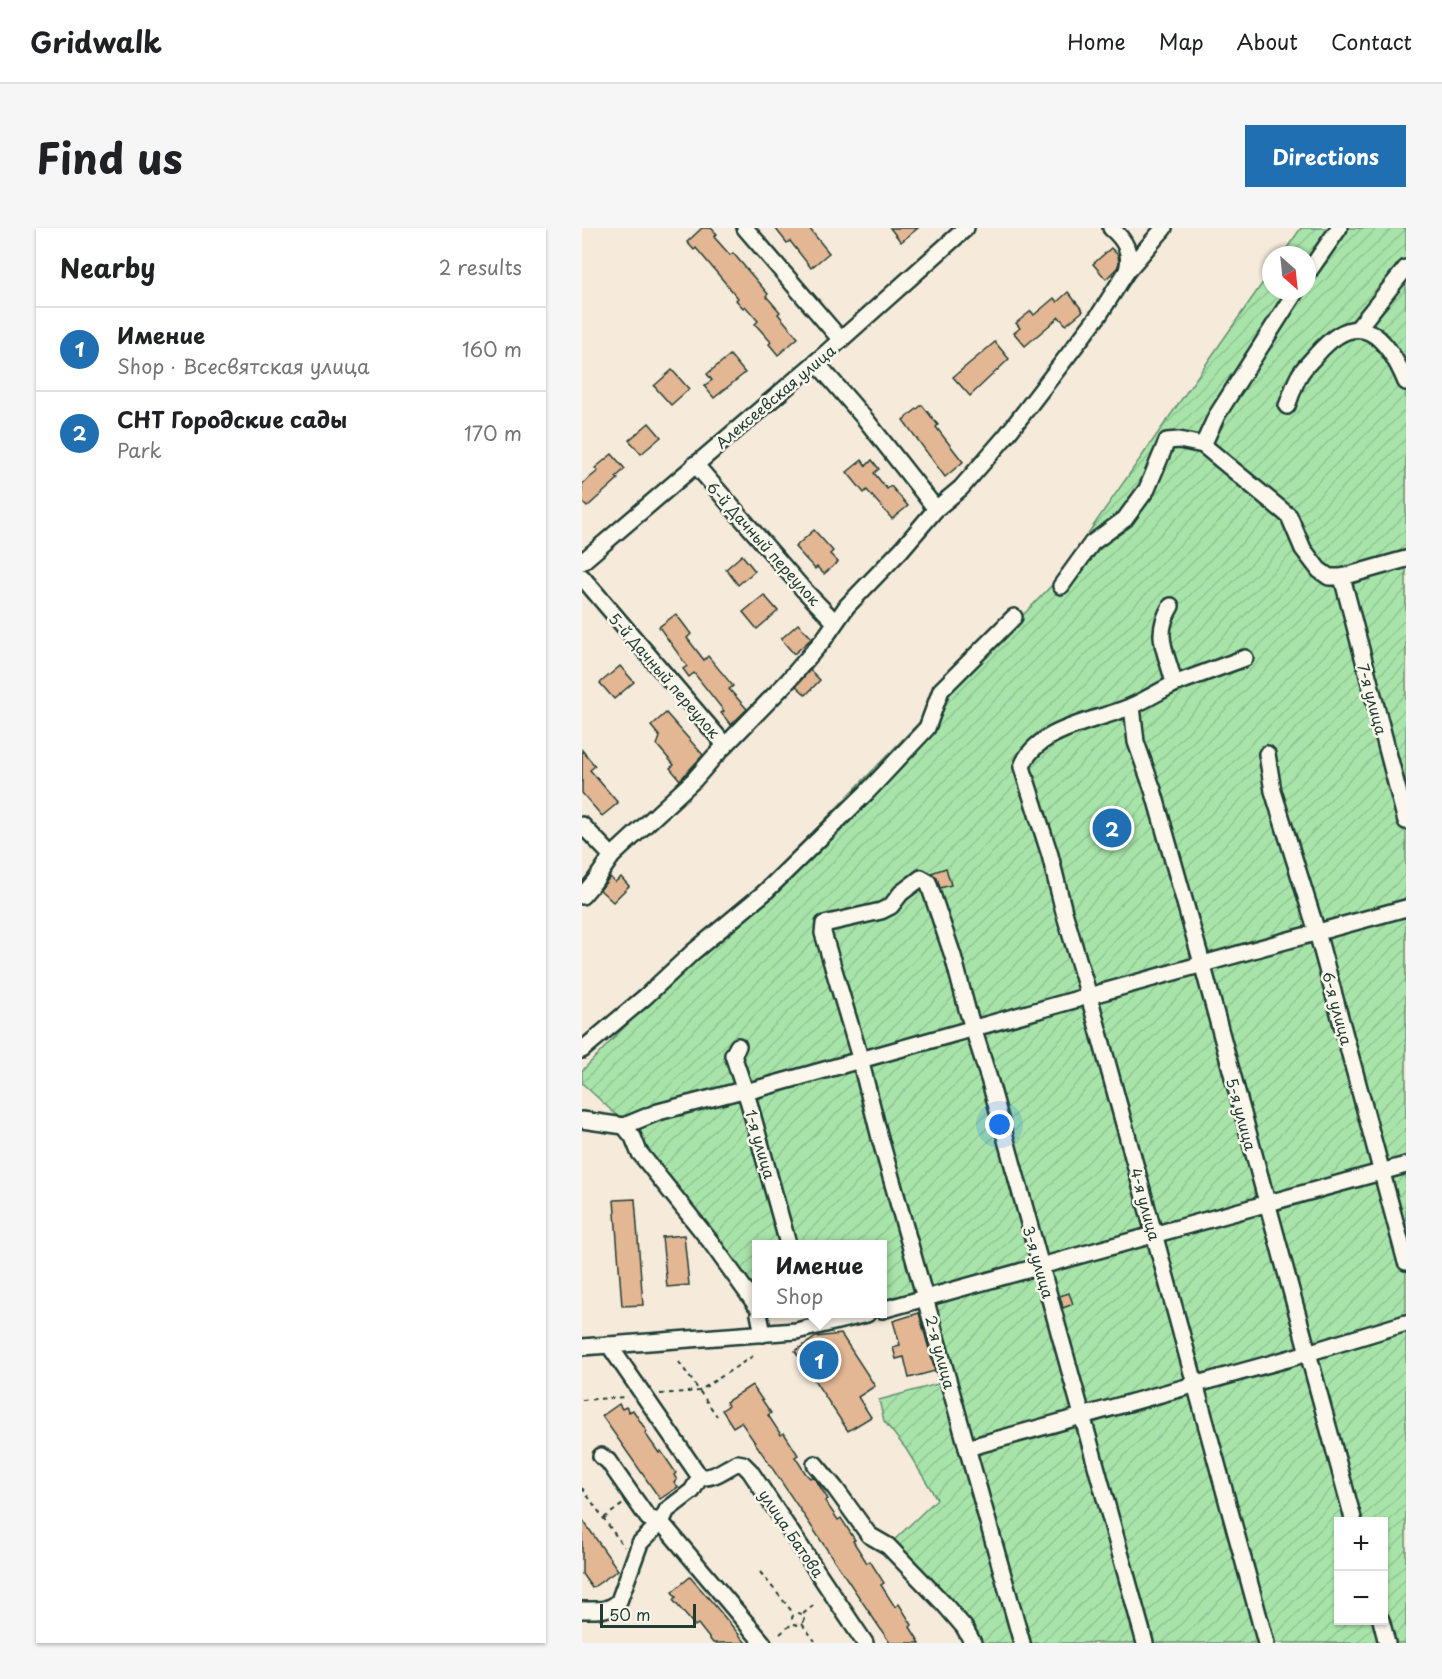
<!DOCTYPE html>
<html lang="en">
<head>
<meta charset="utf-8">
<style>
  :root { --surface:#fff; --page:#f6f6f6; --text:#202124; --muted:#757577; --line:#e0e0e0; --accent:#1f6fb2 }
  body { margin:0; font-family:"Playpen Sans",sans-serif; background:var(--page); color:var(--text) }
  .controls { position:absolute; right:18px; bottom:18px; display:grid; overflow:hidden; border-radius:0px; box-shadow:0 2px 4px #0004 }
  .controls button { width:54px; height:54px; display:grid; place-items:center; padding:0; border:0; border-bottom:2px solid var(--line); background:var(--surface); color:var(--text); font:30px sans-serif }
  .compass { position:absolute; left:680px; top:18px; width:54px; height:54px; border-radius:50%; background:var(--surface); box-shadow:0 2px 4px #0004; rotate:153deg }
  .scale { position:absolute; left:18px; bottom:15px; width:96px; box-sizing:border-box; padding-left:6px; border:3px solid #1f3d34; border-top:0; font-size:16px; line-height:21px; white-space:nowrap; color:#1f3d34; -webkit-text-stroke:4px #fbf7ec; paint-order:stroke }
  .you { position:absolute; left:418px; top:897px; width:21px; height:21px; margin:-15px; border:4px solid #fff; border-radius:50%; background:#1a73e8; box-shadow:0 0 0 9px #1a73e833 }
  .badge { display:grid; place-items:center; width:39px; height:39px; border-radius:50%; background:var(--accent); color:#fff; font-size:20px; font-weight:700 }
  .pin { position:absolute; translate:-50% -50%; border:3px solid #fff; box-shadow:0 2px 6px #0006 }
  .popup { position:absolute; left:170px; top:1012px; width:135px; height:78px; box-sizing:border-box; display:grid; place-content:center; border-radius:0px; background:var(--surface); filter:drop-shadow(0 2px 4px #0005); font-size:20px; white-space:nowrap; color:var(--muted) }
  .popup b { font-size:22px; color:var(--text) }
  .popup::after { content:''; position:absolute; left:50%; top:100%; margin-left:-12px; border:12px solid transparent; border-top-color:var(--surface) }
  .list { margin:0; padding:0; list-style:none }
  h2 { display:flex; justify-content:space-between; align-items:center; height:78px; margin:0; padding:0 24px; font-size:26px }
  h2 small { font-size:20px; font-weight:400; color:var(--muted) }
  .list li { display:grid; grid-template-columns:39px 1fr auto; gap:18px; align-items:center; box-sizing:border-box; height:84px; padding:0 24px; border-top:2px solid var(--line) }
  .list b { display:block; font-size:22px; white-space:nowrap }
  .list p { margin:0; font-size:20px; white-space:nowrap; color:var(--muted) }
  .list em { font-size:20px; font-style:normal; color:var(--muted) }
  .map { position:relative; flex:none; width:824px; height:1415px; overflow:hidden; border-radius:0px }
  header { display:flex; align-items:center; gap:36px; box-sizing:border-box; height:84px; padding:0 30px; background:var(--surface); border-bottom:2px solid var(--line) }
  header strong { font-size:28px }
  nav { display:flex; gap:33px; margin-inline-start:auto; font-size:21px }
  .intro { display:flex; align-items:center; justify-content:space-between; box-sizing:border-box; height:144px; padding:0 36px }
  h1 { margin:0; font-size:42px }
  .button { padding:15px 27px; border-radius:0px; background:var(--accent); color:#fff; font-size:21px; font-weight:700 }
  main { display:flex; gap:36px; padding:0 36px }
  aside { flex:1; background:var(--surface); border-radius:0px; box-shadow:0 2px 4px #0004 }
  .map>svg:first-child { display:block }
</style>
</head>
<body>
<header>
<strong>Gridwalk</strong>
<nav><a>Home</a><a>Map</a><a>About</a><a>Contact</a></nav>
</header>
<div class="intro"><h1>Find us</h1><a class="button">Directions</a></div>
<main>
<aside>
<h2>Nearby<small>2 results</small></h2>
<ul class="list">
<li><span class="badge">1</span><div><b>Имение</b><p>Shop · Всесвятская улица</p></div><em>160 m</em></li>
<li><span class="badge">2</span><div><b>СНТ Городские сады</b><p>Park</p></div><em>170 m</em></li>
</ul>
</aside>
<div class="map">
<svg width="824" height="1415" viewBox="0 0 824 1415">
  <defs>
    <pattern id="garden-furrows" width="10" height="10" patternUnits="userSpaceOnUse" patternTransform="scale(1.5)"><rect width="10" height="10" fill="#a8e4aa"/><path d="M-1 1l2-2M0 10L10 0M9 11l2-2" fill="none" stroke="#90c493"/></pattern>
  </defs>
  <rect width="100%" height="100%" fill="#f6eada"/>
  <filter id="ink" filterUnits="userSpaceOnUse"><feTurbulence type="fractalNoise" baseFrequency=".0167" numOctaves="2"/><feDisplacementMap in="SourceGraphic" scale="12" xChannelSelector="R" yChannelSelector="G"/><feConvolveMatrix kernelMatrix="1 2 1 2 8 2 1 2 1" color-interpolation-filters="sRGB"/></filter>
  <g filter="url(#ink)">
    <!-- garden -->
    <path fill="url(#garden-furrows)" stroke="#64906f" stroke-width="1.5" fill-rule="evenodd" d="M719,0H824V1415H391L306,1318L355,1271L324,1221L302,1193L297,1172L363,1154L341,1063L300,1073V1016H174V1070L47,899L0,855V843L470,357L689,43V63H725V27H700ZM756,1294H802V1392H756Z"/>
    <!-- building -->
    <g fill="#e3b694" stroke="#1f3d34" stroke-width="1.5">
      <path d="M120,0H129L135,6L132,9L148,27L151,25L186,66L184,68L198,84L196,86L216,110L196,127L187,116L189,114L173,96L176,93L163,78L161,80L154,72L156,70L114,20L112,22L105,14Z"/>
      <path d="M193,0H227L247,25L229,40L208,13L205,15Z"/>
      <path d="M308,0H336L319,14Z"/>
      <path d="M529,20L536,27L537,35L535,40L524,51L511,36Z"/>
      <path d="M486,64L501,83L484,97L477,89L443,118L432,105L438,100L434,95L449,83L452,87L472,70L475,74Z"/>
      <path d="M413,114L427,131L388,168L371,149Z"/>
      <path d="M148,127L163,145L132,170L122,158L130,152L125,146Z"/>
      <path d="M90,142L107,161L89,177L72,158Z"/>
      <path d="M340,177L356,197L354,199L381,234L363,249L321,192Z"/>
      <path d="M67,195L79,209L59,226L47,212Z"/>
      <path d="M30,226L43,241L34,249L36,251L5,279L0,274V256L16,243L13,240Z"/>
      <path d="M280,232L284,238L290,232L297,241L292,245L305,261L309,258L326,278L310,291L285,262L282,265L265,244Z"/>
      <path d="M232,302L251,323L248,326L256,334L242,346L235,339L233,341L213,319Z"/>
      <path d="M160,327L173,343L156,357L144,341Z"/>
      <path d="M182,367L196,383L175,401L161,384Z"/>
      <path d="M94,386L109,406L105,410L122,432L126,428L151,458L147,461L165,481L149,497L139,485L142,483L112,445L107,449L101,441L105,438L77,399Z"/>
      <path d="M216,396L230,410L212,426L199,411Z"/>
      <path d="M38,438L52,454L32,471L18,455Z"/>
      <path d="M228,442L238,452L224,467L214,458Z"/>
      <path d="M84,485L121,527L98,552L88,540L92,537L75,517L78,509L69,498Z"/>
      <path d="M0,522L13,538L8,542L36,575L20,588L0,565Z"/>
      <path d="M364,640L369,657L358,660L355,650L349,645Z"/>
      <path d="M28,649L33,654L39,649L47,658L31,674L18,662Z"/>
      <path d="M53,971L61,1077L40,1078L32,972Z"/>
      <path d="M102,1007L107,1057L85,1059L80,1009Z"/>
      <path d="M487,1065L491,1076L481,1080L478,1068Z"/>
      <path d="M337,1085L353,1143L327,1150L322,1129L314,1131L311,1119L318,1117L311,1093Z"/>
      <path d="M259,1106L293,1158L276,1169L289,1189L266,1203L213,1123L234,1109Z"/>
      <path d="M170,1157L189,1185L186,1187L199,1207L202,1205L216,1227L213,1229L224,1246L228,1250L231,1248L235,1254L246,1271L243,1273L256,1292L259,1290L273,1312L271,1313L285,1335L288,1333L302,1355L299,1357L313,1379L317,1376L330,1397L328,1399L338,1415H308L159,1194L151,1199L140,1182L146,1178L144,1174Z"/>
      <path d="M37,1176L40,1181L44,1179L47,1184L51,1182L65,1204L63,1205L77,1225L79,1223L94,1245L92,1247L95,1252L92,1254L96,1259L78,1271L20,1188Z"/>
      <path d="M0,1291L36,1342L10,1360L0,1346Z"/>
      <path d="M108,1349L130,1374L164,1415H131L116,1396L113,1398L91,1372L94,1369L90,1364Z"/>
    </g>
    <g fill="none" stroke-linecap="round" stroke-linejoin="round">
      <defs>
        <g id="minor">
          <path d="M163,0L259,112"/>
          <path d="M529,0C543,12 550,24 545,43"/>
          <path d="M725,46L757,0"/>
          <path d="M776,100L824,40"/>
          <path d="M234,134L284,192L354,281"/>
          <path d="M705,178C709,168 712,157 717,148C721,140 729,133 735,126C777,78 804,107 824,154"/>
          <path d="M621,217L707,288L721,321L737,342L747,349H760L824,331"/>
          <path d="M113,236L221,361L253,394"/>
          <path d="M0,334L234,134L384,0"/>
          <path d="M0,349L143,517"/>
          <path d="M760,349L824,593"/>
          <path d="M479,358L510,315L543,291L565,261L585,213L597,212L621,217L635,187L714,63"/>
          <path d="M589,378C570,409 586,425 592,456C578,463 565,471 550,478C516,493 453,500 440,539L468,627L482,684L507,768L684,1415"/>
          <path d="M592,456L663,430"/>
          <path d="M550,478L554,514L571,562L620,735L772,1294"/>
          <path d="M685,526L691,563L735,704L824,1034"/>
          <path d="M0,597L30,628"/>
          <path d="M0,668L12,654L30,628L112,552L131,530L206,453L242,411L265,378L319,322L354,281L379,260L424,208L517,87L545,43L582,0"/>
          <path d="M156,818L151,827L167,875L206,1016"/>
          <path d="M0,822L63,769L111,724L182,665L285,564L345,500L359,462L432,389"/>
          <path d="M0,892L42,898L51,909L57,924L128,1013L174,1077"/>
          <path d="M42,898L76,884L157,863L171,862C389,801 606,739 824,680"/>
          <path d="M300,1082L824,937"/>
          <path d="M177,1086L181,1106"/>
          <path d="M0,1119L214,1103L285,1086"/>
          <path d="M385,1220L709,1130L824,1095"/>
          <path d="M19,1228L26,1233L66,1290L79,1294"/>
          <path d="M233,1236L253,1260L287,1307L306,1318L362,1376L382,1399L391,1415"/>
          <path d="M118,1249C132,1251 142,1241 155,1235L161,1236L168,1243L283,1415"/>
          <path d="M79,1294L181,1415"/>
          <path d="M0,1382C13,1382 27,1384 37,1373L58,1315L79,1294L85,1282L110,1263L118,1249L27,1117"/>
          <path d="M799,1392L805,1415"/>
          <path d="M440,1415L298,910L276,823L241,705L242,696L299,683L309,678L319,665L339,650L346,654L371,728L385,781L408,854L563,1415"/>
        </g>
      </defs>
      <!-- minor casing -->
      <use href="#minor" stroke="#1f3d34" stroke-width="20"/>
      <!-- path -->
      <g stroke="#1f3d34" stroke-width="2" stroke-dasharray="4.5 4.5" stroke-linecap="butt">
        <path d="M97,1134L135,1188"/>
        <path d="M78,1166L117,1163L171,1128"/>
        <path d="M0,1172L45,1169"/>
        <path d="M0,1260L42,1319"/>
        <path d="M22,1290L41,1276"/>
        <path d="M178,1344L212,1386"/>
        <circle cx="216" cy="1391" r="6"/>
        <path d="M221,1386L233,1376"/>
        <path d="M220,1396L233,1413"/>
        <path d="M198,1406L211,1395"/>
      </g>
      <!-- minor -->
      <use href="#minor" stroke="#fbf7ec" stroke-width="15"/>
    </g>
  </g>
  <g text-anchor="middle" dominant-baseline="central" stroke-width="5" stroke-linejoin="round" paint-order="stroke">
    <!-- street labels -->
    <g font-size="15" fill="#1f3d34" stroke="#fbf7ec">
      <text transform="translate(193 168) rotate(-40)">Алексеевская улица</text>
      <text transform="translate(182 315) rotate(48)">6-й Дачный переулок</text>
      <text transform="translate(83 447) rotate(49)">5-й Дачный переулок</text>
      <text transform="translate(791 471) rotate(75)">7-я улица</text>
      <text transform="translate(756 780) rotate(75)">6-я улица</text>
      <text transform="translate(660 886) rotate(75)">5-я улица</text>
      <text transform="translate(179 916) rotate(74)">1-я улица</text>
      <text transform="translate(564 976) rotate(75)">4-я улица</text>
      <text transform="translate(457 1034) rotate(74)">3-я улица</text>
      <text transform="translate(359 1124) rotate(75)">2-я улица</text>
      <text transform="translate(210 1305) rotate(56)">улица Батова</text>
    </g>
  </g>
</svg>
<div class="controls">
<button>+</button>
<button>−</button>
</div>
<svg class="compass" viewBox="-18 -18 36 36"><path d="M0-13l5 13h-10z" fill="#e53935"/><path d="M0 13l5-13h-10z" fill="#757577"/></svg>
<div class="scale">50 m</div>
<div class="you"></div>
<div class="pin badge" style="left:237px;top:1132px">1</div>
<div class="popup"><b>Имение</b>Shop</div>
<div class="pin badge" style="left:530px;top:600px">2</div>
</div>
</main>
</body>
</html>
